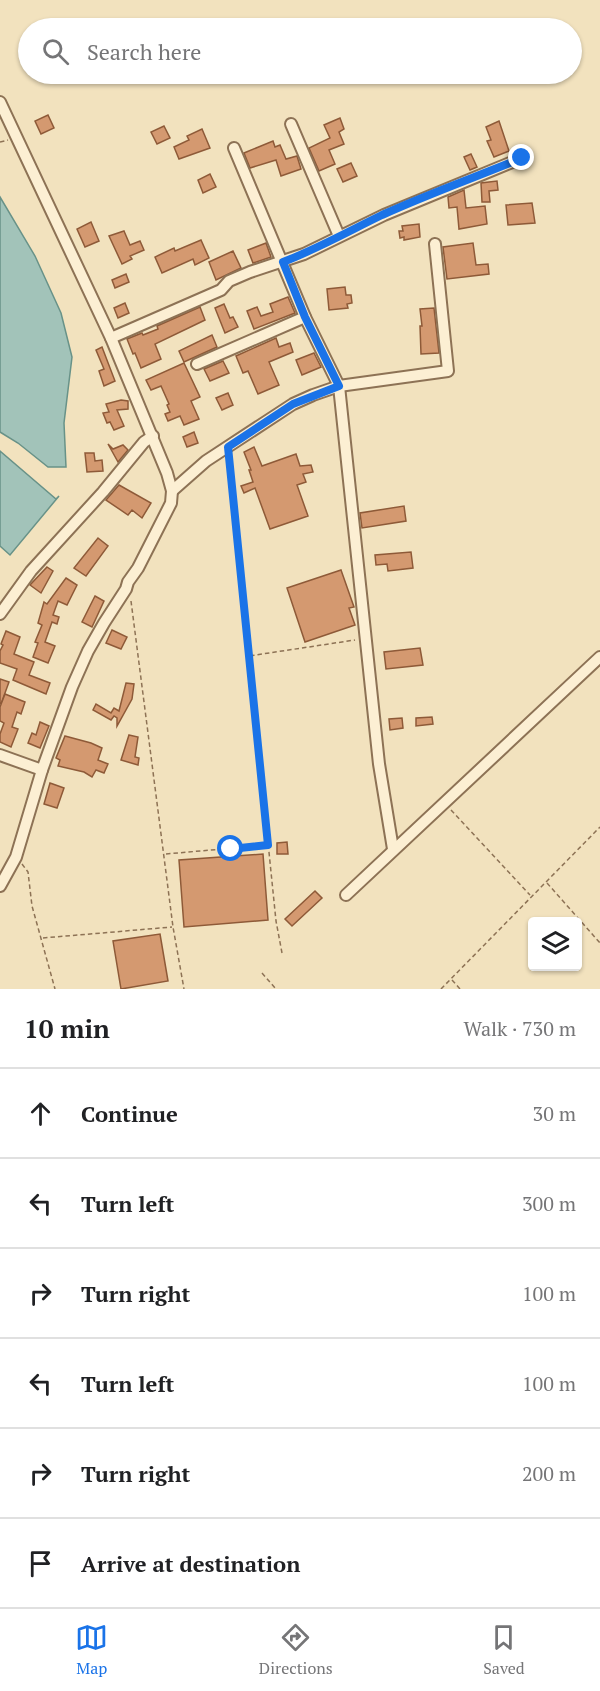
<!DOCTYPE html>
<html lang="en">
<head>
<meta charset="utf-8">
<style>
  :root { --surface:#fff; --page:#f2f2f2; --text:#202124; --muted:#757577; --line:#e0e0e0; --accent:#1a73e8 }
  body { margin:0; font-family:"PT Serif",serif; background:var(--page); color:var(--text) }
  .controls { position:absolute; right:18px; bottom:18px; display:grid; overflow:hidden; border-radius:6px; box-shadow:0 2px 4px #0004 }
  .controls button { width:54px; height:54px; display:grid; place-items:center; padding:0; border:0; border-bottom:2px solid var(--line); background:var(--surface); color:var(--text); font:30px sans-serif }
  .stop { position:absolute; width:18px; height:18px; margin:-14px; border:4px solid #1a73e8; border-radius:50%; background:#fff }
  .stop.end { background:#1a73e8; border-color:#fff; box-shadow:0 2px 6px #0008 }
  .list { margin:0; padding:0; list-style:none }
  h2 { display:flex; justify-content:space-between; align-items:center; height:78px; margin:0; padding:0 24px; font-size:26px }
  h2 small { font-size:20px; font-weight:400; color:var(--muted) }
  .list li { display:grid; grid-template-columns:39px 1fr auto; gap:18px; align-items:center; box-sizing:border-box; height:90px; padding:0 24px; border-top:2px solid var(--line) }
  .list b { display:block; font-size:22px; white-space:nowrap }
  .list em { font-size:20px; font-style:normal; color:var(--muted) }
  .icon { flex:none; width:33px; height:33px; fill:none; stroke:currentColor; stroke-width:2; stroke-linecap:round; stroke-linejoin:round }
  .map { position:relative; flex:none; width:600px; height:989px; overflow:hidden }
  .search { position:absolute; background:var(--surface); box-shadow:0 2px 4px #0004; left:18px; right:18px; top:18px; height:66px; display:flex; align-items:center; gap:15px; box-sizing:border-box; padding:0 21px; border-radius:33px; color:var(--muted); font-size:22px }
  .sheet { height:618px; background:var(--surface) }
  nav { display:flex; justify-content:space-around; align-items:center; box-sizing:border-box; height:84px; border-top:2px solid var(--line); background:var(--surface); font-size:16px; color:var(--muted) }
  nav a { display:grid; justify-items:center; gap:3px }
  nav .on { color:var(--accent) }
  .map>svg:first-child { display:block }
</style>
</head>
<body>
<div class="map">
<svg width="600" height="989" viewBox="0 0 600 989">
  <rect width="100%" height="100%" fill="#f2e2be"/>
  <!-- water -->
  <g fill="#a2c3b9" stroke="#689288" stroke-width="1.5">
    <path d="M0,197L35,256L61,313L72,357L64,423L66,467H48L18,443L0,432Z"/>
    <path d="M0,451L56,499L59,496L10,555L0,546Z"/>
  </g>
  <!-- building -->
  <g fill="#d49970" stroke="#8e5a38" stroke-width="1.5">
    <path d="M48,115L54,128L41,134L35,121Z"/>
    <path d="M340,118L344,129L339,132L344,144L329,150L335,164L319,171L309,148L330,138L324,125Z"/>
    <path d="M499,121L509,151L494,157L487,141L491,140L486,127Z"/>
    <path d="M164,126L170,138L157,144L151,132Z"/>
    <path d="M202,129L210,148L179,159L174,147L189,140L187,136Z"/>
    <path d="M273,141L275,147L280,145L286,159L297,156L301,169L281,176L276,160L250,168L244,153Z"/>
    <path d="M471,154L477,167L470,170L464,157Z"/>
    <path d="M351,163L357,176L343,182L337,169Z"/>
    <path d="M210,174L216,187L203,193L198,180Z"/>
    <path d="M497,181L498,190L489,191L490,202H482L481,183Z"/>
    <path d="M464,190L466,208L485,206L487,224L459,229L457,207L449,208L448,197Z"/>
    <path d="M532,203L535,223L508,225L506,205Z"/>
    <path d="M91,222L99,241L85,247L77,229Z"/>
    <path d="M419,224L420,237L404,240V237L400,238L399,231H403L402,226Z"/>
    <path d="M124,231L130,245L140,241L144,250L130,256L132,259L122,264L109,236Z"/>
    <path d="M201,240L209,258L195,265L193,259L162,273L155,257L174,248L175,251Z"/>
    <path d="M266,243L271,257L253,263L248,250Z"/>
    <path d="M473,243L476,265L488,264L489,274L447,279L443,247Z"/>
    <path d="M233,251L241,268L216,280L209,262Z"/>
    <path d="M126,274L129,282L115,288L112,280Z"/>
    <path d="M345,287L346,295H351L352,303L347,304L348,308L329,310L327,289Z"/>
    <path d="M288,297L295,313L254,329L247,311L257,307L261,316L273,312L270,304Z"/>
    <path d="M125,303L129,313L118,318L114,308Z"/>
    <path d="M224,304L230,318L233,317L238,327L225,333L215,308Z"/>
    <path d="M200,307L205,320L155,344L161,359L141,368L135,353L133,354L127,339L142,333L143,335L158,329L157,326Z"/>
    <path d="M434,308L439,353L421,354L420,326H422L420,309Z"/>
    <path d="M212,335L217,347L184,362L179,351Z"/>
    <path d="M276,338L279,347L290,343L293,352L269,362L279,385L258,394L248,371L243,373L236,356Z"/>
    <path d="M102,347L115,381L104,386L99,371L104,369L96,350Z"/>
    <path d="M314,353L321,367L302,375L296,360Z"/>
    <path d="M223,361L229,373L210,381L204,369Z"/>
    <path d="M184,363L200,397L191,401L199,419L184,425L180,416L168,421L165,414L170,412L167,405L169,404L161,386L151,390L146,380Z"/>
    <path d="M228,393L233,405L222,410L216,398Z"/>
    <path d="M121,400L128,401V409L117,410L124,426L114,430L110,422L107,423L103,413L109,412L106,404Z"/>
    <path d="M194,432L198,443L187,447L183,437Z"/>
    <path d="M108,444L113,449L123,445L128,450L118,462Z"/>
    <path d="M254,447L262,466L296,454L300,466L311,465L313,472L303,474L306,482L297,485L308,516L270,529L255,488L244,493L241,486L253,482L249,470H251L244,452Z"/>
    <path d="M85,453H94L95,461L102,460L103,471L87,472Z"/>
    <path d="M119,485L151,503L142,518L132,510L128,515L106,500Z"/>
    <path d="M404,506L406,521L362,528L360,513Z"/>
    <path d="M98,538L108,546L86,576L74,568Z"/>
    <path d="M411,552L413,568L388,571L387,564L376,565L375,555Z"/>
    <path d="M47,567L53,571L41,593L30,585Z"/>
    <path d="M341,570L354,607L349,608L355,625L305,642L287,588Z"/>
    <path d="M66,578L77,585L67,605L58,601L53,615L59,617L57,624L52,622L45,642L55,646L48,663L33,657L38,643L35,642L42,625L38,623L44,602L47,604Z"/>
    <path d="M95,596L104,601L92,627L82,622Z"/>
    <path d="M112,630L127,637L121,649L106,643Z"/>
    <path d="M6,631L20,637L14,654L34,662L29,675L50,683L46,694L13,680L17,669L0,663V651L3,645L1,644Z"/>
    <path d="M420,648L423,665L386,669L384,652Z"/>
    <path d="M0,679L9,682L1,704L0,703Z"/>
    <path d="M126,683L134,684L132,699L117,726V718L114,716L111,720L93,710L96,704L111,713L114,708L119,711Z"/>
    <path d="M5,694L25,702L21,714L17,712L12,727L18,729L11,747L0,742V734L4,723L0,721V707Z"/>
    <path d="M432,717L433,724L416,726V718Z"/>
    <path d="M402,718L403,728L390,730L389,719Z"/>
    <path d="M40,722L49,726L40,748L28,743L32,733L36,735Z"/>
    <path d="M129,735L138,737L135,757L139,758L138,765L121,760Z"/>
    <path d="M65,736L91,743L102,748L98,760L108,764L104,773L96,770L92,777L84,772L58,766L60,760L56,758Z"/>
    <path d="M50,783L64,788L57,808L44,804Z"/>
    <path d="M287,842L288,854H277V843Z"/>
    <path d="M263,854L268,920L184,927L179,860Z"/>
    <path d="M315,891L322,898L292,926L285,919Z"/>
    <path d="M160,934L168,981L121,989L113,941Z"/>
  </g>
  <g fill="none" stroke-linecap="round" stroke-linejoin="round">
    <defs>
      <g id="minor">
        <path d="M0,102L111,338L167,473L172,491L171,503L138,568L128,582L126,589L104,623L88,651L72,687L42,770L16,857L0,886"/>
        <path d="M291,124L339,236"/>
        <path d="M234,148L305,317L339,386L379,764L393,849"/>
        <path d="M111,338L221,290L229,281L250,272L304,254L384,215L522,158"/>
        <path d="M197,364L305,317"/>
        <path d="M172,491L206,461L293,404L313,395L339,386L448,371L435,244"/>
        <path d="M0,614L31,571L103,492L144,442L153,436"/>
        <path d="M0,755L42,770"/>
        <path d="M346,895L600,657"/>
      </g>
    </defs>
    <!-- minor casing -->
    <use href="#minor" stroke="#8d7255" stroke-width="14"/>
    <!-- path -->
    <g stroke="#8d7255" stroke-width="1.5" stroke-dasharray="4.5 3" stroke-linecap="butt">
      <path d="M0,142L8,140"/>
      <path d="M229,457L249,655"/>
      <path d="M131,601L173,927L184,989"/>
      <path d="M451,810L530,895"/>
      <path d="M166,854L268,845"/>
      <path d="M22,864L28,872L32,906L55,989"/>
      <path d="M547,883L600,943"/>
      <path d="M43,938L172,927"/>
      <path d="M282,953L276,921L249,656L355,640"/>
      <path d="M262,973L276,989"/>
      <path d="M452,980L460,989"/>
      <path d="M441,989L600,827"/>
    </g>
    <!-- minor -->
    <use href="#minor" stroke="#fcefd3" stroke-width="10"/>
  </g>
  <g fill="none" stroke-linecap="round" stroke-linejoin="round">
    <!-- route -->
    <path stroke="#1a73e8" stroke-width="8" d="M231,849L268,845L228,447L293,404L339,386L305,317L283,262C317,249 349,231 382,215C428,194 476,177 522,158"/>
  </g>
</svg>
<div class="controls">
<button><svg class="icon" aria-label="layers" viewBox="0 0 24 24"><path d="M12 4l9 5-9 5-9-5zM3 14l9 5 9-5"/></svg></button>
</div>
<div class="stop" style="left:231px;top:849px"></div>
<div class="stop end" style="left:522px;top:158px"></div>
<div class="search"><svg class="icon" aria-label="search" viewBox="0 0 24 24"><circle cx="10" cy="10" r="6"/><path d="M15 15l6 6"/></svg>Search here</div>
</div>
<section class="sheet">
<h2>10 min<small>Walk · 730 m</small></h2>
<ul class="list">
<li><svg class="icon" aria-label="ahead" viewBox="0 0 24 24"><path d="M12 20V5M6 11l6-6 6 6"/></svg><div><b>Continue</b></div><em>30 m</em></li>
<li><svg class="icon" aria-label="left" viewBox="0 0 24 24"><path d="M17 20v-9H6M10 6l-5 5 5 5"/></svg><div><b>Turn left</b></div><em>300 m</em></li>
<li><svg class="icon" aria-label="right" viewBox="0 0 24 24"><path d="M7 20v-9h11M14 6l5 5-5 5"/></svg><div><b>Turn right</b></div><em>100 m</em></li>
<li><svg class="icon" aria-label="left" viewBox="0 0 24 24"><path d="M17 20v-9H6M10 6l-5 5 5 5"/></svg><div><b>Turn left</b></div><em>100 m</em></li>
<li><svg class="icon" aria-label="right" viewBox="0 0 24 24"><path d="M7 20v-9h11M14 6l5 5-5 5"/></svg><div><b>Turn right</b></div><em>200 m</em></li>
<li><svg class="icon" aria-label="arrive" viewBox="0 0 24 24"><path d="M6 21V4h12l-3 4 3 4H6"/></svg><div><b>Arrive at destination</b></div></li>
</ul>
</section>
<nav>
<a class="on"><svg class="icon" aria-label="map" viewBox="0 0 24 24"><path d="M3 6l6-2 6 2 6-2v14l-6 2-6-2-6 2zM9 4v14M15 6v14"/></svg>Map</a>
<a><svg class="icon" aria-label="directions" viewBox="0 0 24 24"><path d="M12 3l9 9-9 9-9-9zM9 14v-3h6M13 9l2 2-2 2"/></svg>Directions</a>
<a><svg class="icon" aria-label="saved" viewBox="0 0 24 24"><path d="M7 4h10v16l-5-4-5 4z"/></svg>Saved</a>
</nav>
</body>
</html>
